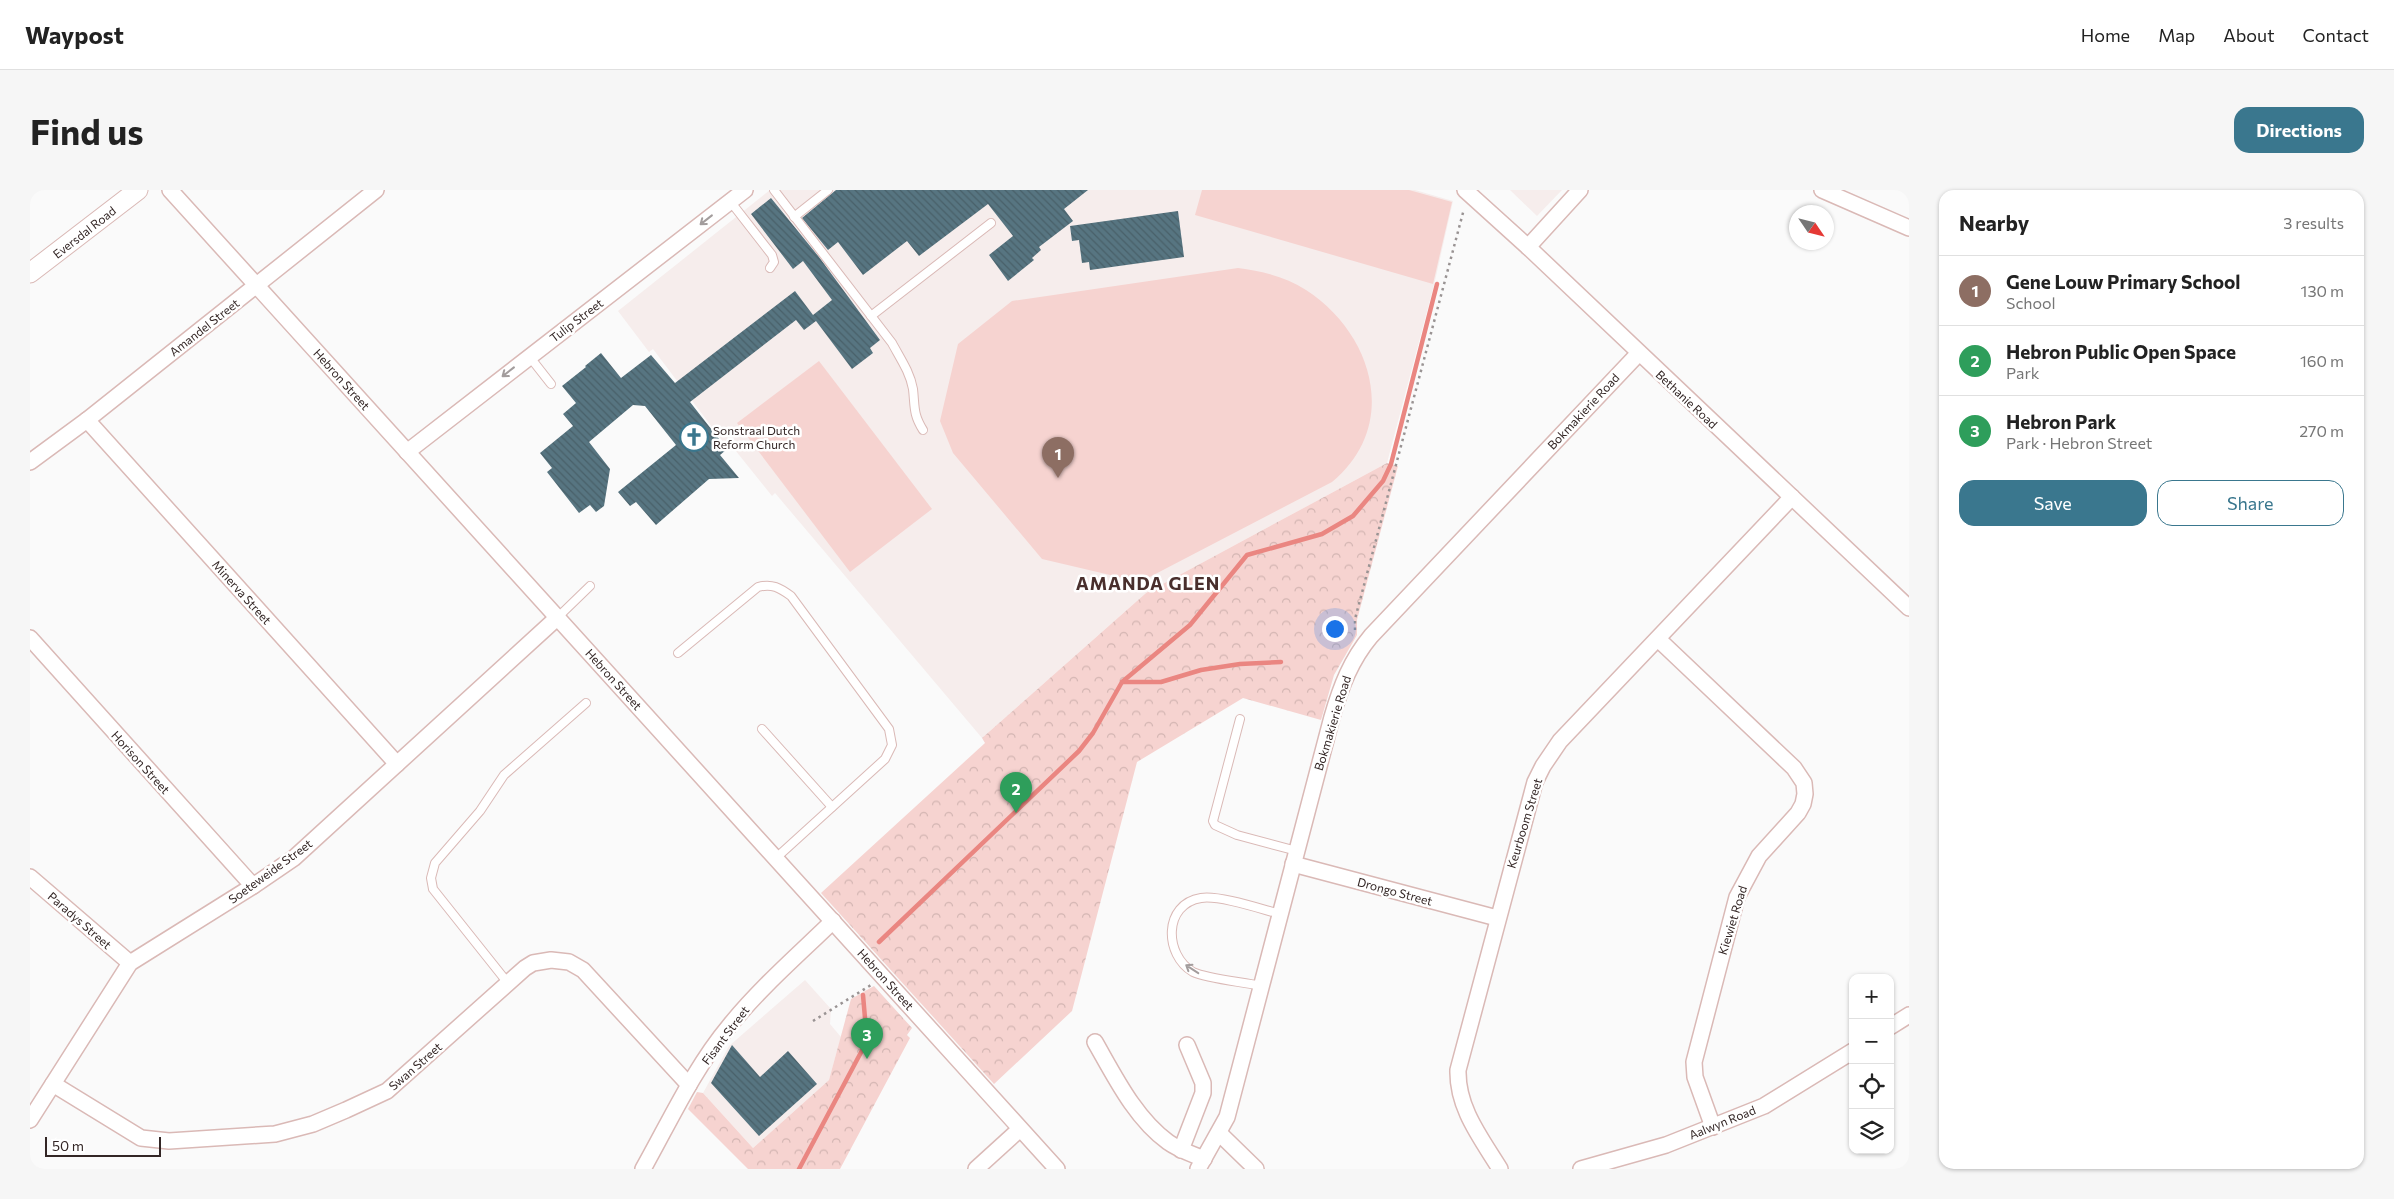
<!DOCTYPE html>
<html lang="en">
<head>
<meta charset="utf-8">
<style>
  :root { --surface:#fff; --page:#f6f6f6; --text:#222; --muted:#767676; --line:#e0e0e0; --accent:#3a778e }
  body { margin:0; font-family:Commissioner,sans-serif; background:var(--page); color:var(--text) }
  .controls { position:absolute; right:15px; bottom:15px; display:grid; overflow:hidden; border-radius:10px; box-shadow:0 1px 4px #0004 }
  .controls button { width:45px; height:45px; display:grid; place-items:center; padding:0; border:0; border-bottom:1px solid var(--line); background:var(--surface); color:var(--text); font:25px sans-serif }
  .compass { position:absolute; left:1759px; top:15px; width:45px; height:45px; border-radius:50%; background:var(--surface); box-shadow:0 1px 4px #0004; rotate:125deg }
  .scale { position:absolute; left:15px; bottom:12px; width:116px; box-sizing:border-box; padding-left:5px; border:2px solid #332625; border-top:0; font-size:14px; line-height:18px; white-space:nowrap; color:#332625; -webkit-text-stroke:4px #fff; paint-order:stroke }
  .you { position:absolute; left:1304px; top:438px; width:18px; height:18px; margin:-12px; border:4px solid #fff; border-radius:50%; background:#1a73e8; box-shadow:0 0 0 8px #1a73e833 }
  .badge { display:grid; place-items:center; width:32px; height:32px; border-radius:50%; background:var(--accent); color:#fff; font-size:16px; font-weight:700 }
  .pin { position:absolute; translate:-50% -41px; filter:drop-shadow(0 1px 2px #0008) }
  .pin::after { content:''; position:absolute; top:26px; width:18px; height:15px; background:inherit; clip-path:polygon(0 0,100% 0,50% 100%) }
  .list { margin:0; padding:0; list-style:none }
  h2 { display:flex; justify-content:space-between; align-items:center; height:65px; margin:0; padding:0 20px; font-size:21px }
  h2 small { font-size:16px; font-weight:400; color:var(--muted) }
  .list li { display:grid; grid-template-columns:32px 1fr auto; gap:15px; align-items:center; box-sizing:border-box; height:70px; padding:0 20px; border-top:1px solid var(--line) }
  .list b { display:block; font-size:19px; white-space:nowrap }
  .list p { margin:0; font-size:16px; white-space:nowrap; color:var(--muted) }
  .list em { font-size:16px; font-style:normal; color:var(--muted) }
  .actions { display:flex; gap:10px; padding:15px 20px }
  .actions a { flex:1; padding:11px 0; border:1px solid var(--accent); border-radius:15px; text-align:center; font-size:18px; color:var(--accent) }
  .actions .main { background:var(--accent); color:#fff }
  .icon { flex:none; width:28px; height:28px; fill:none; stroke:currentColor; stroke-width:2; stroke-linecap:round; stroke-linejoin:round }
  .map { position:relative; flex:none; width:1879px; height:979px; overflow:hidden; border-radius:15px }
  header { display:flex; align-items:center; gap:30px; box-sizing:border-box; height:70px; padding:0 25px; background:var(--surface); border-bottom:1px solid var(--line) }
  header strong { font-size:24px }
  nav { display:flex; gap:28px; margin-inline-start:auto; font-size:18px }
  .intro { display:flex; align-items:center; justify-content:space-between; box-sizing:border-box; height:120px; padding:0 30px }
  h1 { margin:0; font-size:35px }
  .button { padding:12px 22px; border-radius:15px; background:var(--accent); color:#fff; font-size:18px; font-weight:700 }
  main { display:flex; gap:30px; padding:0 30px }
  aside { flex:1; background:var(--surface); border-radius:15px; box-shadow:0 1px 4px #0004 }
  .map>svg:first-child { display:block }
</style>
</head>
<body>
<header>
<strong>Waypost</strong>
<nav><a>Home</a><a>Map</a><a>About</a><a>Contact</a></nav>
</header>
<div class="intro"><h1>Find us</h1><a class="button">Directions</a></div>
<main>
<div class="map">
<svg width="1879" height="979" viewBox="0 0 1879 979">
  <defs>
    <pattern id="park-crowns" width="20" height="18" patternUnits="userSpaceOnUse" patternTransform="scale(1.25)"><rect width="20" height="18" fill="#f6d3d0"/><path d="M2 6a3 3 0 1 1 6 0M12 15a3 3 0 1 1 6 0" fill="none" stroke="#d3b5b2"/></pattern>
    <pattern id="building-back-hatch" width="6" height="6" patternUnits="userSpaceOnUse" patternTransform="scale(1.25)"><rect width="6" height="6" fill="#577581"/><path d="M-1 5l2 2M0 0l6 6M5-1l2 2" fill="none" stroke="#496069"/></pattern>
  </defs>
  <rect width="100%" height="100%" fill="#fafafa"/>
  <!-- built -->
  <g fill="#f6edec">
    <path d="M740,0H1385L1423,11L1404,95L1357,273L1116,403L952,548L745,303L742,306L697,250L694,253L623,159L619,162L588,121Z"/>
    <path d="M1480,0H1532L1507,26Z"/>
    <path d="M775,790L801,819L800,834L811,847L799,890L723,958L673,903L699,856Z"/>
  </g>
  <!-- grass -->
  <g fill="#f6d3d0">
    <path d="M1172,0H1379L1422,12L1403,94L1165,25Z"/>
    <path d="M1208,78C1232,81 1256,87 1276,100C1344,144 1370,236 1302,292L1110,392L1012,369L923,263L910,231L928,154L982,111Z"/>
    <path d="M789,171L902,319L820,382L707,233Z"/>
  </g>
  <!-- park -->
  <g fill="url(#park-crowns)">
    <path d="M1357,273L1368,276L1327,430V445L1304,485L1291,530L1213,508L1107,572L1042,821L964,894L791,703L955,553L952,548L1116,403Z"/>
    <path d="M844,796L882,838L877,845L880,848L810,979H718L658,919L667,902L673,903L723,958L799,890L821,809Z"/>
  </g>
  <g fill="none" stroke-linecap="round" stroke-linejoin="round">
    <!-- stream -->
    <g stroke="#ea8681" stroke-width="4.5">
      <path d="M1092,492H1131L1171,480L1210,474L1251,472"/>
      <path d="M849,752L1049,561L1063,543L1092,492L1160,435L1217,365L1292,344L1323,326L1353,291L1361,274L1407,94"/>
      <path d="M769,979L837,851L833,805"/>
    </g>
  </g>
  <!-- building -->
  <g fill="url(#building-back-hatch)">
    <path d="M806,0H1058L1034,19L1043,31L1009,57L1011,60L1002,68L1004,70L978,91L959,65L983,46L958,14L889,66L877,51L833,85L808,52L798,60L772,28Z"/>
    <path d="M741,8L789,67L850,150L840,158L843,163L822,179L786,131L774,140L766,130L660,212L689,249L696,260L690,265L709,288L679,289L626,335L606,312L600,316L588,302L646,255L615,216L603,215L559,252L580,279L574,316L566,322L560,315L549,323L517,282L522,278L510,263L543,236L533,224L546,213L532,196L556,177L555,176L571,163L591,188L621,165L645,193L765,101L783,125L802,110L773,71L763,79L721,24Z"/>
    <path d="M1148,21L1154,67L1060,80L1059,72L1052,73L1049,50L1042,51L1040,36Z"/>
    <path d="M702,855L730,887L758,861L787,894L729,946L681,893Z"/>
  </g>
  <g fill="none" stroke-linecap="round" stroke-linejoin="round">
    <defs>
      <g id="service">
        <path d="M744,0L862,153C870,168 880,182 883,199C885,217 883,224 893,240"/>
        <path d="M700,11L742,65L744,72L740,78"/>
        <path d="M764,27L798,0"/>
        <path d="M841,126L961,33"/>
        <path d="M499,166L521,194"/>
        <path d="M528,427L560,396"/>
        <path d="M648,463L728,397C742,393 750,398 761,406L859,539L862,555L855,569L746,668"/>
        <path d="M1210,529L1183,631L1185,635L1207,645L1267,661"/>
        <path d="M732,539L802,617"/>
        <path d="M477,792L403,699L401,688L405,673L450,621L474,585L556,513"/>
        <path d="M1231,796C1214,792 1178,789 1163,782C1134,765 1133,714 1171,708C1189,705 1231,719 1250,724"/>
      </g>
      <g id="minor">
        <path d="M140,0L1027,979"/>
        <path d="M1435,0L1498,57L1879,418"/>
        <path d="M1792,0L1879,38"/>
        <path d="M1498,57L1550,0"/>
        <path d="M57,230L367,574"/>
        <path d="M377,262L715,0"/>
        <path d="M0,272L57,230L346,0"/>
        <path d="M0,448L223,696"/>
        <path d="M1628,449L1764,578L1774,593L1775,604L1773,614L1768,623L1729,666L1707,707L1664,872L1665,887L1683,937"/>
        <path d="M1263,674L1467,728"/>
        <path d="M0,687L100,773"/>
        <path d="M1860,837L1879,825"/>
        <path d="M1065,852C1085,887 1105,928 1138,952C1149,960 1162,964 1174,969"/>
        <path d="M23,894L111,948L139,951L245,944L283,934L316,920L357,901L495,778L503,773L521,770L539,772L553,780L659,895"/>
        <path d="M0,930L100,773L223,696L264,668L528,427"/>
        <path d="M1189,943L1226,979"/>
        <path d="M1151,960L1173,903V893L1157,855"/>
        <path d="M613,979C640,931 664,878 700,835C731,797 768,765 803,731"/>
        <path d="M946,979L990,939"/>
        <path d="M1168,979L1197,927L1302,527C1311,496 1321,470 1341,446L1609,163"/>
        <path d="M1470,979C1451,948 1427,918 1428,880L1505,592L1513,576L1530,551L1762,307"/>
        <path d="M1551,979L1636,955L1734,916L1823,861"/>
      </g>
      <path id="tertiary" d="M0,83L108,0"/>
    </defs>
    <!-- service casing -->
    <use href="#service" stroke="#dab9b6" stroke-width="10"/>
    <!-- minor casing -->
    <use href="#minor" stroke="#dab9b6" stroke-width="18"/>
    <!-- tertiary casing -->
    <use href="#tertiary" stroke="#dab9b6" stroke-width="21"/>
    <!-- path -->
    <g stroke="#999393" stroke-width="2.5" stroke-dasharray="2.5 4" stroke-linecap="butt">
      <path d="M1325,440V429L1434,19"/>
      <path d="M783,831L841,795"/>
    </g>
    <!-- service -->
    <use href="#service" stroke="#fff" stroke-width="8"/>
    <!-- minor -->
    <use href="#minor" stroke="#fff" stroke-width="15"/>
    <!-- tertiary -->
    <use href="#tertiary" stroke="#fff" stroke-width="19"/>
  </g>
  <!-- one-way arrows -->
  <defs><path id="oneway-shaft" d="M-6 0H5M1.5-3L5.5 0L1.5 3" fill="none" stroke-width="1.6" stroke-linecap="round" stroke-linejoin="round" transform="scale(1.25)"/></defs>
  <g stroke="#a39d9d">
    <use href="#oneway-shaft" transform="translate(676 30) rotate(142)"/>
    <use href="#oneway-shaft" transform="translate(478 182) rotate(142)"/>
    <use href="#oneway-shaft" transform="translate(1162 779) rotate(-147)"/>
  </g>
  <!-- icons -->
  <defs>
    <symbol id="church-ring" viewBox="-11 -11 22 22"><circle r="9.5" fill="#fff" stroke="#3a778e" stroke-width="1.5"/><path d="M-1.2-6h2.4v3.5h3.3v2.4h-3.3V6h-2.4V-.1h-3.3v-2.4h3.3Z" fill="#3a778e"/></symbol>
  </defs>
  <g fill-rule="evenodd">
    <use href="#church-ring" x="648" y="231" width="32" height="32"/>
  </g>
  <g text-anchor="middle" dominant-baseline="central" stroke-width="5" stroke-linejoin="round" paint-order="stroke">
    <!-- street labels -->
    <g font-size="12" fill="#332625" stroke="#fff">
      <text transform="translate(54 42) rotate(-38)">Eversdal Road</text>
      <text transform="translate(546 130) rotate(-37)">Tulip Street</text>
      <text transform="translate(174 137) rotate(-38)">Amandel Street</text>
      <text transform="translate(312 189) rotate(48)">Hebron Street</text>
      <text transform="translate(1657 209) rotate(43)">Bethanie Road</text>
      <text transform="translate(1553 221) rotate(-47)">Bokmakierie Road</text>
      <text transform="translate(212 402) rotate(48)">Minerva Street</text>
      <text transform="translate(584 489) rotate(48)">Hebron Street</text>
      <text transform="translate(1302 533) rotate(-73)">Bokmakierie Road</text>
      <text transform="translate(111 572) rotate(48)">Horison Street</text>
      <text transform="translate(1494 633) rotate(-73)">Keurboom Street</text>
      <text transform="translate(240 681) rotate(-36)">Soeteweide Street</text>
      <text transform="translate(1365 701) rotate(15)">Drongo Street</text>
      <text transform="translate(50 730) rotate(41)">Paradys Street</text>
      <text transform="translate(1702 730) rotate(-73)">Kiewiet Road</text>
      <text transform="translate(856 789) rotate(48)">Hebron Street</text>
      <text transform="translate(695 845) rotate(-53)">Fisant Street</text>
      <text transform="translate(385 876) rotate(-41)">Swan Street</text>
      <text transform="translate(1692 932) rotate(-22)">Aalwyn Road</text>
    </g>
    <!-- poi labels -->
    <g font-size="12" fill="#332625" stroke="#fff" text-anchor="start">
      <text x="683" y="240">Sonstraal Dutch<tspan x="683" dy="14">Reform Church</tspan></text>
    </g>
    <!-- district labels -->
    <g font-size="18" font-weight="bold" letter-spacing="1" fill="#492f2d" stroke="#fff">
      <text x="1118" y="393">AMANDA GLEN</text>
    </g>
  </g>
</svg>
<div class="controls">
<button>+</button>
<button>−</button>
<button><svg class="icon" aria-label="locate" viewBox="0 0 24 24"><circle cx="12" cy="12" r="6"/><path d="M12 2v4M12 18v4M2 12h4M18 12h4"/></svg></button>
<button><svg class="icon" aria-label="layers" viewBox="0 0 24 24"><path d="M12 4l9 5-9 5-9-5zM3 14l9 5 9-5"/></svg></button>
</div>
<svg class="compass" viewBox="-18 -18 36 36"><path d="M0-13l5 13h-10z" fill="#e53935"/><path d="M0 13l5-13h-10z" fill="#767676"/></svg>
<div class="scale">50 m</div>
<div class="you"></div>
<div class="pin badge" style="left:1028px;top:288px;background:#8d6e63">1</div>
<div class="pin badge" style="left:986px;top:623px;background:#2e9e5b">2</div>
<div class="pin badge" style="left:837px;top:869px;background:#2e9e5b">3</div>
</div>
<aside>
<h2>Nearby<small>3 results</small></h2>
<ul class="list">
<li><span class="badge" style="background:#8d6e63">1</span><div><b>Gene Louw Primary School</b><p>School</p></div><em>130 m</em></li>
<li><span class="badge" style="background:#2e9e5b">2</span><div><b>Hebron Public Open Space</b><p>Park</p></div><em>160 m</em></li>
<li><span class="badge" style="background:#2e9e5b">3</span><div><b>Hebron Park</b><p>Park · Hebron Street</p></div><em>270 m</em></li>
</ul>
<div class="actions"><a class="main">Save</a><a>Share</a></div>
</aside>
</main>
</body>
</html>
